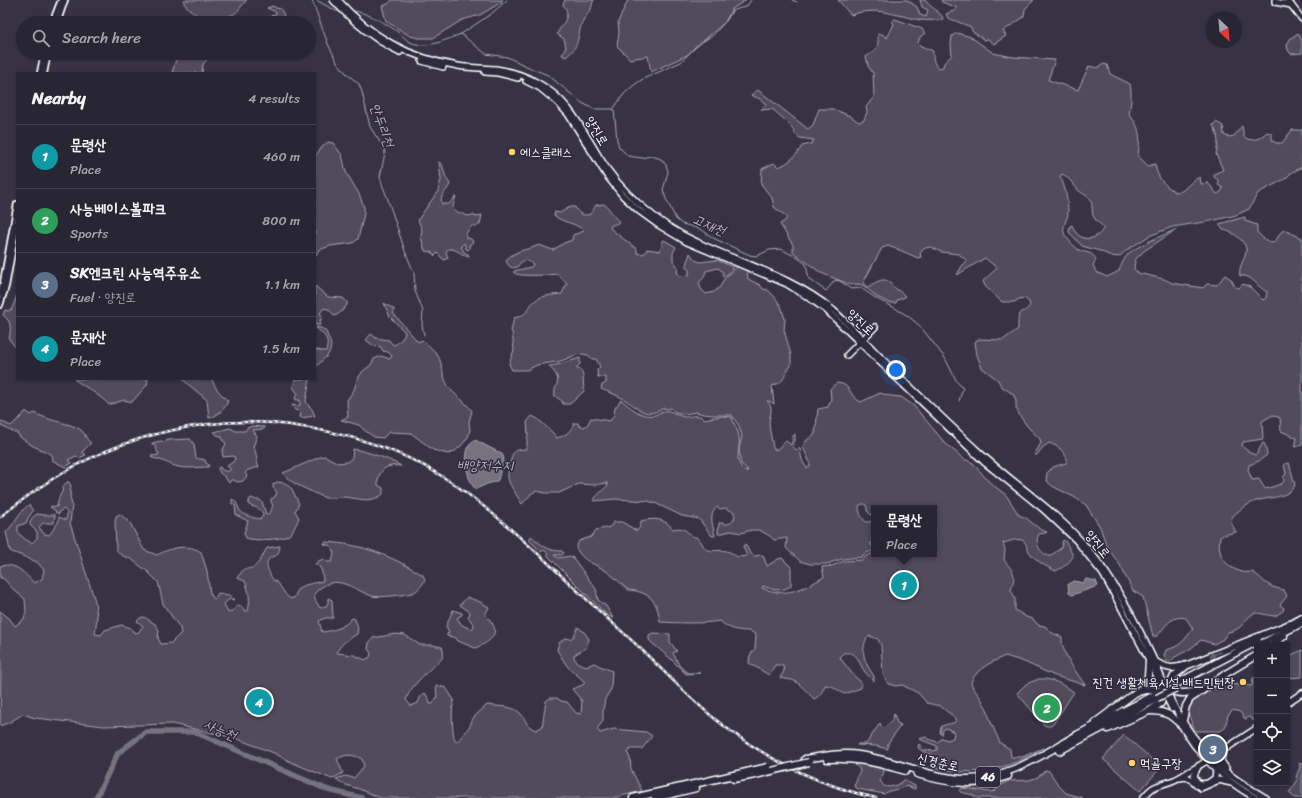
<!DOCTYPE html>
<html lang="en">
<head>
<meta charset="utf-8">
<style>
  :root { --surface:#292634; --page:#312e3c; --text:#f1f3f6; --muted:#a5a5ac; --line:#45434f; --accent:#d6ab8b }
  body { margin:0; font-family:Sriracha,"Poor Story",sans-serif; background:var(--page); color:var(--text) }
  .controls { position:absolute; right:12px; bottom:12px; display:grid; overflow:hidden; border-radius:0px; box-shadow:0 1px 3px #0004 }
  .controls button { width:36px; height:36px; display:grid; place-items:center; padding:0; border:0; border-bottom:1px solid var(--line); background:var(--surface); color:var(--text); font:20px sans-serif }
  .compass { position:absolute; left:1206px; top:12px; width:36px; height:36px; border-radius:50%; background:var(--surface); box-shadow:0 1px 3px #0004; rotate:154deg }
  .you { position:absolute; left:896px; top:370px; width:14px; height:14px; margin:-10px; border:3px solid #fff; border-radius:50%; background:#1a73e8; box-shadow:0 0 0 6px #1a73e833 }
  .badge { display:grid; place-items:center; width:26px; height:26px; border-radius:50%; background:var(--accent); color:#fff; font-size:13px; font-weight:700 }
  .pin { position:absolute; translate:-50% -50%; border:2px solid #fff; box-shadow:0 1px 4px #0006 }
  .popup { position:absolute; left:871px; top:505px; width:66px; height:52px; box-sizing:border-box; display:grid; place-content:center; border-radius:0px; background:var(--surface); filter:drop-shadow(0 1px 3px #0005); font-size:13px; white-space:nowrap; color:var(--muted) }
  .popup b { font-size:15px; color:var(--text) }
  .popup::after { content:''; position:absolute; left:50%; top:100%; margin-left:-8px; border:8px solid transparent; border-top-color:var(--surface) }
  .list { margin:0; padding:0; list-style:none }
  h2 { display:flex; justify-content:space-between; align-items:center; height:52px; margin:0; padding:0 16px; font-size:17px }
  h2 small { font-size:13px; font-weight:400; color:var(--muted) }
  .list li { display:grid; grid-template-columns:26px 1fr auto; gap:12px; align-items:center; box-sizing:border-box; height:64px; padding:0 16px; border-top:1px solid var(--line) }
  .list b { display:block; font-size:15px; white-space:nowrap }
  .list p { margin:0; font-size:13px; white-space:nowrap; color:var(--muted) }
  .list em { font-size:13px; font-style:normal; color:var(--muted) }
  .icon { flex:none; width:22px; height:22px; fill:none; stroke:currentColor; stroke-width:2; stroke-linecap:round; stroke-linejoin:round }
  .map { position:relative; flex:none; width:1302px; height:798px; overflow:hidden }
  .search { position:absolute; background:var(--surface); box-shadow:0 1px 3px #0004; left:16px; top:16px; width:300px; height:44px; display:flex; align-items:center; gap:10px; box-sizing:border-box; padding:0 14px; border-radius:22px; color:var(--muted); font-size:15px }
  .panel { position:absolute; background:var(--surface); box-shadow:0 1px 3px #0004; left:16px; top:72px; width:300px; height:308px; border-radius:0px }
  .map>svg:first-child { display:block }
</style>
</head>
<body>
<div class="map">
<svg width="1302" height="798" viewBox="0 0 1302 798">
  <rect width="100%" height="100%" fill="#373345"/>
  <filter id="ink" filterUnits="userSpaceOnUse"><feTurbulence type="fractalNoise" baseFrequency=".025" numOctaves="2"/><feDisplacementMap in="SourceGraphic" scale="8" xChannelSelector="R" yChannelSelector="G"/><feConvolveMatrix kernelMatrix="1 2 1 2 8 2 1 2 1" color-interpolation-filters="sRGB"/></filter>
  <g filter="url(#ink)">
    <!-- green -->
    <g fill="#514c5c" stroke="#a8a6ae" fill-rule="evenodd">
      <path d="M184,0H247C241,5 239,12 232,15C225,18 204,18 198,16C195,14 185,6 184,3Z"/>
      <path d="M392,0H503L500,3L480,15L462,20L433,38H419L410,36L386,21L382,6L388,4Z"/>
      <path d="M565,0H594C592,3 592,6 591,9C588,15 582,19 581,26C577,40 579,47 566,57L562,55L566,47L564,39L557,34C561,25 573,15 563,5Z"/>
      <path d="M628,0H746L732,9L725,22L687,55L651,72L648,56L630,59L617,46L619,33L618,22Z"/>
      <path d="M838,0H907L917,7L920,15L926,17L928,10L922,7L920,0H925C930,7 938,10 943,18L942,20C935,20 927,21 920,20C894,15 877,6 851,15Z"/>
      <path d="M941,0H1034L1025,9L1024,17L1003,31L1006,36L994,44L988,39L984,40L972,31L971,27L948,18L946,14L956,10L957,8L942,2Z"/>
      <path d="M273,6L276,8L281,9L287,23H269L271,21V17L272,15L274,16L276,13L274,11L267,8Z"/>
      <path d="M895,19L922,29L925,33L920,37L918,43L921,46L933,51C933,58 933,63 938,68L943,67L944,63L952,55L951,45L952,36L957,33L971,37L993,53L1013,57L1055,60L1048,80L1078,90L1089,66L1097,68L1104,64L1107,65L1110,74L1130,84C1132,94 1131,104 1129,114C1142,130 1140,137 1138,156L1148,166L1155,164C1158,179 1162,183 1175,192L1182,191L1194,180L1200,177L1201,184L1208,183L1217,194L1221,192L1223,188L1218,185L1219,181L1214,177V174L1223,170L1216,154L1218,143L1217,134L1213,125L1216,122L1223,126L1224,135L1229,137L1234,136L1242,126L1244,137C1252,143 1261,138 1267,132L1272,134V140L1276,143H1282L1292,130H1302V167L1291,173L1285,179L1258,193L1249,209L1236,215L1211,221L1172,227L1149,236L1127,250L1119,257L1111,256L1100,251L1082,246L1069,232L1070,226L1072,225C1078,243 1096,242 1104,228C1101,224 1098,223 1095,219C1091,215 1093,207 1091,201C1089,196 1086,196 1082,193C1074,188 1072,179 1062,174L1060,176C1065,186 1068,201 1068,212C1068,219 1062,226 1064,233C1065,237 1077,250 1081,251C1087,253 1093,252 1096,260L1093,265L1096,272L1107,277L1119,271C1121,265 1124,259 1128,254C1138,245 1164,235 1177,229L1144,251L1135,260L1134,269L1138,273L1164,279L1172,283L1203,288L1207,284L1217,285L1225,275L1231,279L1235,287L1239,288L1243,284L1250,287L1263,300L1266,298L1267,292C1257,287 1252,274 1240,276C1237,261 1255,253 1240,239C1235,234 1230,231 1223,230L1219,224L1245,217V221L1257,225V232L1264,239L1271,243L1275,242L1281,232L1284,230L1302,238V445L1295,447L1297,438L1281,431L1280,418L1273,415L1262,421L1263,439L1243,442L1242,446L1250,453L1256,455L1263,443L1265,444L1267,455L1259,461L1249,465L1248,470L1252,480L1259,479L1263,486L1266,489L1281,484L1284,481L1283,477L1286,474L1284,464L1289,463L1295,485C1288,499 1268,497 1256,501C1246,505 1239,510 1232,517L1231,523L1236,532L1223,535L1220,537C1217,555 1225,567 1242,572C1245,573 1249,572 1252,572C1259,575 1263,582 1269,585C1274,588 1279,589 1284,590L1287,596L1280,605L1284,608L1283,611L1275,616C1271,616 1259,613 1256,613C1245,615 1245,630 1228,632L1223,639L1214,644L1201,640L1190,649L1175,657L1171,661H1166L1164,655L1166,650C1182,646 1183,641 1193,629L1186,618C1171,615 1166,626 1157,636H1153L1143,597L1133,591L1120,565L1107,547L1100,527L1086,505L1074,497L1052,486L1046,480L1047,473L1053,467L1066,463L1067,459C1064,451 1058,446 1049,443L1042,448L1037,455H1034L1041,443L1040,439L1027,426L1020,416L1016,408V400L1013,394L1001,386L998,380L982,368L977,355L975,342L979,339L1003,340L1018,329C1018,323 1017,315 1022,312C1026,310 1027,310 1030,305L1029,302L1024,298L1019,299L1014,302H1002L985,286L983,281L997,268L985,258L957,275L962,266L967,261L959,254L941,252L931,247L925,248L920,253L921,257L918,258L902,251L888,246L882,248L863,283L867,287C873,285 881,277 888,281C891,283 892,286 895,288C899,292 903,292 905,297L897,300L896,303H890L877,297L864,286L859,284L851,285L821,273L793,252V245L780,224L785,221L787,217L774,207L772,198L761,184L762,169L774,163L778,167C788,164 797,155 802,146L811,144L814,140L800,138L795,134C794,126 779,115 772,109L761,110L766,104L760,99L751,95L758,90L808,129L813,125L819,109H833L850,116L859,122L864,120L867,112L866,107L874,97L873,73L868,66L866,56C879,50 878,47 878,34H882L887,38L894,24L892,21Z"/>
      <path d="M1298,33L1302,41V53L1291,54L1288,50L1287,45L1290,39Z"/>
      <path d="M178,53H214L203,64L202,73H172Z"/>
      <path d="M328,142L333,143L342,155L346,172L359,194L364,207V214L358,239L353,243L330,246L319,250L315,256V156L324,145Z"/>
      <path d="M439,162L442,164L446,178L450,184C447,192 439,195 442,204H449L456,196L453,206L454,211L468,216L474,215L475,217L482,215L480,224L476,227L473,225C469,229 465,233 466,238L471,239L473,242L469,245L470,248L468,250L466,249L464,243L461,246L464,252L469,255V256H466C461,253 453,248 448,249L446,252L448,258L444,260L437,253L435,256L431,252L425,251L421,237L422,230L418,220L438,191L441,180Z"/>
      <path d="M604,204C612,210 611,216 620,222L610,226L611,229C620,236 627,242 637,249V253L641,254L645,253L647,249L660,251L663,241L664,240L676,247L673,253V261L676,264L678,268L677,272L680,276L689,275V269L686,268C685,264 689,258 690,253L695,260L700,262L717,260L733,267L730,272L723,277V272L718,268L706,271L704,277L699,283L701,289L706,294L714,292L720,287L724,279L737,267L747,270L748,279L760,285L763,289L768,290L774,296L781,306L785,319L784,330L791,355V366C781,376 788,381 772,386L774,404L769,401H767C774,408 770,414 769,422C769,430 772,440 773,448L776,450L786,441L791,445L793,439L791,438L795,434V441L793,447L796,450L799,448L800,449C801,456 802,463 807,468L810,466C810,460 805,453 803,447L806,441L815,434L818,409L828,407L831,399L830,389L837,383C852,384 848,396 861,402L880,393L891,396L901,397L914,406L945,443L964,459L973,463L989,482L1006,495L1019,515L1026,518L1041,530L1047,532L1046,533L1039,534C1034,543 1040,554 1050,556L1061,548L1063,540L1066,542L1073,556C1070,563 1063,567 1056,571C1046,567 1038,562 1030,553C1027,549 1026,541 1022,540C1017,538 1008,542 1003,543L1005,550L1004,560C1015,574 1016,573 1011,590L1015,598V610L1026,617L1033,619L1038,625L1045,626L1052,633L1062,637C1061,654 1076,671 1085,685L1055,676L1022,661L1005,656C992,662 977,668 971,682L973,688L980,697L987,709L990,720L1000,743L1010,749L1011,757H1022L1043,748C1009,769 974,778 934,767L935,760L932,754L925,753L918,748L919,744L924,750L934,751L937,750V746L919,739L926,737L928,739L938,742L942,738L948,740L953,738L954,732L946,728L943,730L942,735L941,734L940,732L941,727C946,723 952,725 956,721L954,717L948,712L940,706L927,703L918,693L902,685L896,686L888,684L883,674L881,645L878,639L869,636C865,640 865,642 864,647C862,659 868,667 874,676V681C871,678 867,675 865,672C857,661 859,651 843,653L840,658L854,676L861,682V688L844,694L832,686L825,685C823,691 820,696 814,699C809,694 799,682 792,680C788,679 784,679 780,678L784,671L783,665H775L769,675L749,663L750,655L755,649L756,635C749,629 746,632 738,630C730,629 726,626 720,621C701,624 679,623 660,622C659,615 658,608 654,602C650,594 636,590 628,590C621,584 614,576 606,571C594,563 583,562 576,548L579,541L591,537L596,530L610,527L614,522H622L637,531L640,527L641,521C648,519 659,518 665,522C668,523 671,527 673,529C688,525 686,536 698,538C701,541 703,546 706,549C713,554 724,545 737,557L747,556L743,546L745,544L750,553L754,556L763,555L767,566L778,559L782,558L791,567V586C780,592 774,590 763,586L762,588C786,598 803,589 824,577L822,567L832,566L844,561L863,560L866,556L874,553V554H934V508H874V547L871,542L870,543L874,550L864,554L862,557L842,559L826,564H810L800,561L786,548L787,538L774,540L770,536L759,530H751L741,533L731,531L718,534V531L719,523H724L725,524C732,525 736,519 734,512L725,508L720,509L717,507C708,515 713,526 715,536H712L699,519L682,516L657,504L648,501L616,499L593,501C596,495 604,490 608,485L607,483L595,485L579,484L559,493H545L537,491L532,493L522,504C520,501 519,499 517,496C508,481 505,479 511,460C511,457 513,453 515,451C518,448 523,451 527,448V440L528,436L527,422L532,416L538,419L556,436V438C565,436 571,432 574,423H578L579,426L584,427L588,424L591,418L610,421L614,415L615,408L621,400C632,408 641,418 655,415C660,413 663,410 669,411C674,412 678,416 684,417C690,417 695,414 702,417L703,419L722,416L732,417C733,424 738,429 739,436C741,450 732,461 746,472L748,470L741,464L739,449L742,436L739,426L732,415H713L703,414L696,412L685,414L675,412L671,408L667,409L664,408C643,420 639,407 622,398C615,394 608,392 601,389L602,385L606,383V377H598L597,370L600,367L596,359H592L588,355L583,354L576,355L561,361L537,365L527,370H512L509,364L514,350L512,332L511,331L514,318C531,314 526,307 536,300C543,295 554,295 562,294L567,283L557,274C549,275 520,277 514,273V271L531,267L533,265L532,263L524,260L520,263L517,267C510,269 508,266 506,260C517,249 526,251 539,245L553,250L564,243L572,240L573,235L584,231C574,221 563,224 554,215L555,212L560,213L570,207H575C577,213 584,217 590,214C593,212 594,208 596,205ZM862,504H865L867,508V511L872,516V520L870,522H866C861,518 859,512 859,506Z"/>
      <path d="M315,286L328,297L343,298L347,302V305L341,312L335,316L328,309L324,308L320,313L322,316L320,322V325H315Z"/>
      <path d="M17,295V349L9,339C11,328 12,322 3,315L5,310L8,311L12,309Z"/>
      <path d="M384,303L395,310L393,313L418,342L422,340C427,345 434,349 438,356C443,365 442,376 448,386C454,395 465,401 472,411L469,422L470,430L468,437L462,445L454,452L448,454L433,450L411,433L389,432L383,438L374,437L364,430L359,425L341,420L348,417L347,400L354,390L357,380L363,371L371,365L374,359L381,356L390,359L392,356L388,352L383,351L381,347L374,346L366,340L371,334L376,338L389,340L392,344L395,345L402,339L405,334L404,331L390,317Z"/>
      <path d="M317,327C327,330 325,330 329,339C336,353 322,359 315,368V349L321,351H326C330,339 324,334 316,328Z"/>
      <path d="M580,358V364L577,367V369L581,370L583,376L584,391L570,404H563L562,401L555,396C553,388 560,382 557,377C556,373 551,369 549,366L561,364Z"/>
      <path d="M74,379H148L147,385L132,402L124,400L109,405C99,394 86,388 74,379Z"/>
      <path d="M182,379H212C214,388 222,395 228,401C224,410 219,415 209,418L207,400Z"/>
      <path d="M295,379H310L306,401L307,404L312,409L315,416L301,418L300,417L301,413L299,411L295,410L292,405L298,406L300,405V400H296L295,397L298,394L293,387Z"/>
      <path d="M25,412H27L31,415L34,413C39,415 43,417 49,419C57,422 76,425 82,431C86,435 86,440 91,443L82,452L86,455L79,458L76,456L68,460L72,463L65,467L52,460L53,457L51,454L33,446L20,437L17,433L11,431L0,425V421L11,426C16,420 22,418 25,412Z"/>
      <path d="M252,426L265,427L264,429L253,430L257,436L253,447C258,453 255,460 259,467L248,470L245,473L247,476L243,481L237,482L234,480H231L229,483L225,477L220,473L218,468L220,467L222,470L227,472L230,470V468L227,466L233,462L235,459L234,456L223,457L222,451L225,446L226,443L222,440V437L217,435L214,432L230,428L236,431H245L247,428Z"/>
      <path d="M190,439L194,444L196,458L199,459H202L205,460L206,463L209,465L208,467C199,467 188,469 179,467C169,465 162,459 152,458L151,456L159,455L155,446L152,444V443L161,441L163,442L169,440Z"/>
      <path d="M353,449C369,452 387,458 401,466C398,466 394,465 391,466C382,467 377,476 378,485L383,488V494C370,505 357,497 341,497C337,497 331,499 326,498C322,497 318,494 314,493C303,487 291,484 283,473L320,457L325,456L338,463L347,462L352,458Z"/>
      <path d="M67,482H69L71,486L70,497L72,505L70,523L95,601L97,617L95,634L101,635L105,630L121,625L131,628L133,632L138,633L143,626L137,621L140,618L144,617L155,624L159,630L158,638L161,644L171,643L181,633L180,628L163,604L158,582L147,571L131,559L121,555L116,549L115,522L116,516L120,514L130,523L144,550L157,555C170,548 188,543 201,552L207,571L210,593L213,598L215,599L218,593L229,595L234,600L230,599L227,601L224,604L228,613L235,609L237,605L241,606L245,611H248C251,600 249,591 245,581L237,578L244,569C258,570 261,558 267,548L280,546C279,551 279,555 273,557C272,557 271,557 270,558C263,563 270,574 273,580C282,584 283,595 291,599L295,597L297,590L305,585L323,581C322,574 323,567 315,564L317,562L323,559L328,562H332L334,553L331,546L324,544L325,542C363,544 391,556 423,575L425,580C422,585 418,591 412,593C405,595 378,598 372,596C350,588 335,571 314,594L315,600L320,608L326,606L328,603V598L332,600L333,618H325L319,621L322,632C334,631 345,627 352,618L355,619L358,628L357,634C349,639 339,644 337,653L354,655L365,660L370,657L371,653L368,649L369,643L373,638L395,634L405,635L420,645H432L442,647C443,650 444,653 443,656C441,662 434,665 429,670C421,678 409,689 406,700L411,706L418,703L421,696L425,693L429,699L430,704H433L437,697L436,685L446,688L454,700C451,710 452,731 455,741L457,742L470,726L473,718L487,705C497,707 514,705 521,714C528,722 524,725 536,730L542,727L546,701L550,698H557L561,701L567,702L576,713L581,714L582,701L572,689L583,685L585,682L567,666L557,650L559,643L565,638L570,639L574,636L578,627L584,632L589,639L586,648L574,655V658L578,663L587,666L594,663L600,666L612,671L611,689L605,699L603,711V721L597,729L600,733L614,729L646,732L652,736L642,749H631L627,752L630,758L631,769L642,791L612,798H381L359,789L343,784L336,779L345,776L354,778L364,766L362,759C352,754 346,754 337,759L343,773L332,779L293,763L274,753L235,738L172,724L104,726L35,718L23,714L10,722L0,726L1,658L0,657V611L9,618L15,626L24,619L26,611L25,599L15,591L3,578H0V566C15,562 25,573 34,583L42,579L44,570L37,562L10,551L6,532C15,524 18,512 29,505L33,511L28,518L26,523L18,526V533L26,540L32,543L37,538V532L30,525C30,520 32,517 37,514L45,515H55L54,523H43L39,527L44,534L49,535C53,531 54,527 58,523L59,517L66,520C67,516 68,512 64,509L60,511L59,514L55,512L56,511L50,507L51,506L57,507L59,497L62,492L63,486Z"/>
      <path d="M277,482L285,483L292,489L299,504L295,511L299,518C296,524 293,534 287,536C279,540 253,541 246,538L244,533L248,521L236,515L235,505L232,504V499C238,502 237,507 241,512C245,516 254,518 260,519L263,516V513C258,506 253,508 248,504L250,499L252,498L256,500H260L262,502L266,514C272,514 271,509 273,505L271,502V499L275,497L277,492L273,488V484Z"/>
      <path d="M531,536C542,545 547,551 562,551L564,553L562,555H554L558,558L571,556L573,558L596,589L598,600L606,606L613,618L608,616L548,556V554L544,550L541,552L529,540Z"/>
      <path d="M467,597L480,602L489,607L486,613V616C503,631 492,642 475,648L458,641L456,638L447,636V634L449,632L446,626L453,610L462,613V615L457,618L462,625L471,629L473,628L474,625L468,617L470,613V612L460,605Z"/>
      <path d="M653,633L670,634V642L677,651L673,653L679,665L685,671L688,673H700L686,674L671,659L652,643L649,640V635Z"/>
      <path d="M1302,650V677L1287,678V657Z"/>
      <path d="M1253,678H1257V723L1249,717L1245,719L1240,712L1233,710L1228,715L1225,728L1220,731H1195L1188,713L1193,699L1219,683L1252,686Z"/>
      <path d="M1039,679C1053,678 1063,685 1074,692L1054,723C1051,727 1049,727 1044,725L1017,693L1026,684Z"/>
      <path d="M894,714L897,723L901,725L888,743V749L876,746L857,745L858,744H866L880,723L881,726L884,728L891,722Z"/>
      <path d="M1124,735L1161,767L1140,791L1103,759Z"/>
      <path d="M1302,762V798H1295L1289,793L1298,780L1296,777L1300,767L1299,763Z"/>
      <path d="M857,763L883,769L884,772L880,780C881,782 883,785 884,786C890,789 901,784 904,780L915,786V789L906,786C899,790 891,789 884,794L858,789L854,786L857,780V776L860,772L859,768L855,765Z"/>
      <path d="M1046,770L1049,771L1059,786L1066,793L1083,798H977L973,795L960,792V790L963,788L990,792L995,791L1001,785L1009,781L1029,780L1038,777Z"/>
    </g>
    <!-- water -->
    <g fill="#76737f" stroke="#adabb2">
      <path d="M475,440L502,454L504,458L498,480L495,482L487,484L476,489C466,483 461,445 475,440Z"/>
      <path d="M1086,579L1096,581L1098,586L1072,595L1069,593L1068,584L1074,581L1083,583Z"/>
    </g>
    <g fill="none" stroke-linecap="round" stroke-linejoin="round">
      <!-- stream -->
      <g stroke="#adabb2" stroke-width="1">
        <path d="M312,0L328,44L337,62L347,74L359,84L362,92L370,127L384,148L385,153L380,177L383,187L387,197L405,251L414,273L415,291L423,311L422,325L424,335"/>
        <path d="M316,0L336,11H341"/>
        <path d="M792,0L797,2"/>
        <path d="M352,11C365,11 388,24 399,33C404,37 409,43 416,44C431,48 447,39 461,34L486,54L507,57L535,70L548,75L582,103L594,109H614L617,140L619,147L628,156L641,158L651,156L661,159L666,165L668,172L663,190L666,199L676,219L682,224L690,226L702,230L713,238L750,255L757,256L769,250L781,249L798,258L806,264L809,279L826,291L835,280L840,281L851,289L861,288L877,299L893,307L908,316L920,326L945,358L957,382L963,388L959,401"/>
        <path d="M461,34L491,14L507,0"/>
        <path d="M614,108L624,94L634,85L643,79L681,62L696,46L713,35L727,20L732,11L747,6L751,0"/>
      </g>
      <!-- river -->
      <path stroke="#76737f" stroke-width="5.5" d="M96,798L118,753L146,732H195L328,790L362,798"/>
      <defs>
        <g id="tertiary">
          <path d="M52,23L61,0"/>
          <path d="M57,23L65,0"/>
          <path d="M40,73L44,53"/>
          <path d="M44,73L48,53"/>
          <path d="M0,294L3,283L17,204"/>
          <path d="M0,305L6,286L17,224"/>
        </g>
        <g id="secondary">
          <path d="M333,0C352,21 374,40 400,52"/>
          <path d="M338,0C371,37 409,58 458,66C470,68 483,68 496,69C510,71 526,76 538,83C569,100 580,126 598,155C609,173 623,190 639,204C656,219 676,233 697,242C743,264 793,277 833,310C855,330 875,352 896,373C923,399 951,426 979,452C1015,485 1057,511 1088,549C1115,581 1135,620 1153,658C1161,675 1167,694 1176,710C1186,728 1200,746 1214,761C1229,776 1248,787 1266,798"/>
          <path d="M1275,0V2L1291,5"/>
          <path d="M1287,0L1302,19"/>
          <path d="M422,61L443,67"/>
          <path d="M485,72L498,73L518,78"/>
          <path d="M526,81L540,88L557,102L568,114L607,176L623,196L639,211L657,224L687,242L787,284L808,297L826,310L984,462L1043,509L1076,540L1103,574L1115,596L1148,658L1172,709"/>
          <path d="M847,355L875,327"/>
          <path d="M1287,703L1302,693"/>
          <path d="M1179,721C1196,753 1224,781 1256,798"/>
          <path d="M1223,751L1221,761L1226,768"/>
          <path d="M1198,767L1194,775L1197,782L1202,784L1208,783L1215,778L1216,771L1214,768"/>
          <path d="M1180,778C1193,775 1192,783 1201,788L1219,780L1231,783"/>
          <path d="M1143,798C1155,783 1158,787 1174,780C1179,778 1185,774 1190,771C1213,758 1235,742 1257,728"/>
        </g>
        <g id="trunk">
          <path d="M1288,626L1302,618"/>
          <path d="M1259,645L1302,623"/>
          <path d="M1272,645L1284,636"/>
          <path d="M1154,661C1169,670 1172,669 1188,665L1290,624"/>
          <path d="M1174,685L1258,641"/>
          <path d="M1167,690C1179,693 1186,695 1198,690"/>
          <path d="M1139,692L1149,689L1164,692L1167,690L1174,676L1185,667"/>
          <path d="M1151,710L1161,703L1164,692"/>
          <path d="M1183,720L1186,706L1190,699L1227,673L1257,655"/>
          <path d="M1096,722L1143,687L1148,676L1149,661"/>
          <path d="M1108,729L1149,711C1163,710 1171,715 1180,724"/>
          <path d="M1059,751L1155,700"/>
          <path d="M805,759C823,756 841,752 859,755C894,760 927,777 963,779C1005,781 1042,755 1077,735C1103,721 1129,708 1155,695"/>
          <path d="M827,759C856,757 878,763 906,771"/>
          <path d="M917,774C949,783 975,788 1008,776"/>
          <path d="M734,779L755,775"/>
          <path d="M633,798L751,771"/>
          <path d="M655,798L696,788"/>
        </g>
      </defs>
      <!-- tertiary casing -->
      <use href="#tertiary" stroke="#fff" stroke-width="8"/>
      <!-- secondary casing -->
      <use href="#secondary" stroke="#fff" stroke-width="8"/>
      <!-- trunk casing -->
      <use href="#trunk" stroke="#fff" stroke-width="9"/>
      <!-- tertiary -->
      <use href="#tertiary" stroke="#2f2a3d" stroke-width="4.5"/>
      <!-- secondary -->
      <use href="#secondary" stroke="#2f2a3d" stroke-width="5"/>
      <!-- trunk -->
      <use href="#trunk" stroke="#2f2a3d" stroke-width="6"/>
      <defs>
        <path id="rail" d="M0,517C18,503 35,490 54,478C123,435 209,414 290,425C342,432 395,447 440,475C479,499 513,531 547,562C567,581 587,600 607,618C620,630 633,641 645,653C673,680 700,709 732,732C774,763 825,787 876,798"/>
      </defs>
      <!-- rail casing -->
      <use href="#rail" stroke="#fff" stroke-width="2.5"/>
      <!-- rail -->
      <use href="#rail" stroke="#2f2a3d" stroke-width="1" stroke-dasharray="3" stroke-linecap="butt"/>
      <defs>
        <g id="trunk-bridge">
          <path d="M1157,698L1176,688"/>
          <path d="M751,771L768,767"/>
          <path d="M755,775L809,762"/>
        </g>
      </defs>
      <!-- trunk-bridge casing -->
      <use href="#trunk-bridge" stroke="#fff" stroke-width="9" stroke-linecap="butt"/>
      <!-- trunk-bridge -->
      <use href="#trunk-bridge" stroke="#2f2a3d" stroke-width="6"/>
    </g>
    <!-- one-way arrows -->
    <defs><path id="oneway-solid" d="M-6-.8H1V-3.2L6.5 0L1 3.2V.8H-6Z"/></defs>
    <use fill="#6d6a77" href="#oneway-solid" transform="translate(1215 654) rotate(158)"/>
  </g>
  <!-- markers -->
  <g fill="#ffd166" stroke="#2f2a3d" stroke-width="1.5">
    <circle cx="512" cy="152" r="4"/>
    <circle cx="1243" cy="682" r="4"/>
    <circle cx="1132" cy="763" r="4"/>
  </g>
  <g text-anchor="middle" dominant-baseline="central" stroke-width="3" stroke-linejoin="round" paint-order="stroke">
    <!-- shield labels -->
    <rect fill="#2f2a3d" stroke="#c1bfc5" stroke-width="1" x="976" y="767" width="24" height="20" rx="3"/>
    <g font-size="12" font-weight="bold" fill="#fff">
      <text x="988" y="777">46</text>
    </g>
    <!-- street labels -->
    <g font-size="13" fill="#fff" stroke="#2f2a3d">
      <text transform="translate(597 131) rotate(59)">양진로</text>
      <text transform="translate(861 322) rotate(43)">양진로</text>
      <text transform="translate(1098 544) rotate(51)">양진로</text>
      <text transform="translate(938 762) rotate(13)">신경춘로</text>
    </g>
    <!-- poi labels -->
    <g font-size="13" fill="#fff" stroke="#2f2a3d" text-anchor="start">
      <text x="520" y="152">에스클래스</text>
      <text x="1235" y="682" text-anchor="end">진건 생활체육시설 배드민턴장</text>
      <text x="1140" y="763">먹골구장</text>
    </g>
    <!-- water labels -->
    <g font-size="14" font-style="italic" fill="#b4b2b9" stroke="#2f2a3d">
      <text transform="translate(382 125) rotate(70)">안두리천</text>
      <text transform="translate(709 225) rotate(23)">고재천</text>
      <text x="485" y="465">배양저수지</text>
      <text transform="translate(220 730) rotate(23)">사능천</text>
    </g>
  </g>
</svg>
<div class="controls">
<button>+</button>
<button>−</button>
<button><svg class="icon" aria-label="locate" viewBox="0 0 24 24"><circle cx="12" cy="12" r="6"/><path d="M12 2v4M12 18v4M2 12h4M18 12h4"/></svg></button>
<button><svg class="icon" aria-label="layers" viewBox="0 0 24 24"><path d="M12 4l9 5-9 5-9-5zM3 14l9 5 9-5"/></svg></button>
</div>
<svg class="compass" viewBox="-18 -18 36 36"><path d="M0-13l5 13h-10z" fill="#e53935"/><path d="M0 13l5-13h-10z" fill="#a5a5ac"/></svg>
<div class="you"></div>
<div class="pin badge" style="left:904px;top:585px;background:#0f9aa8">1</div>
<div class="popup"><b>문령산</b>Place</div>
<div class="pin badge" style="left:1047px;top:708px;background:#2e9e5b">2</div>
<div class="pin badge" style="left:1213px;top:749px;background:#5c6f8a">3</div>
<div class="pin badge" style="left:259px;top:702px;background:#0f9aa8">4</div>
<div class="search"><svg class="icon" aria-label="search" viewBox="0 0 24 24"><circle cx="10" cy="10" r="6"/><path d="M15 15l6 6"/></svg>Search here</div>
<section class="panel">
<h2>Nearby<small>4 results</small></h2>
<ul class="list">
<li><span class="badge" style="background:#0f9aa8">1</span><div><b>문령산</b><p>Place</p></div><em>460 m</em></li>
<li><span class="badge" style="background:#2e9e5b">2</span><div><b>사능베이스볼파크</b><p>Sports</p></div><em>800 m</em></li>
<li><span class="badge" style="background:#5c6f8a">3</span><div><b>SK엔크린 사능역주유소</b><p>Fuel · 양진로</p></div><em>1.1 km</em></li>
<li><span class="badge" style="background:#0f9aa8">4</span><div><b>문재산</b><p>Place</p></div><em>1.5 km</em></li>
</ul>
</section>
</div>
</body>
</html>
